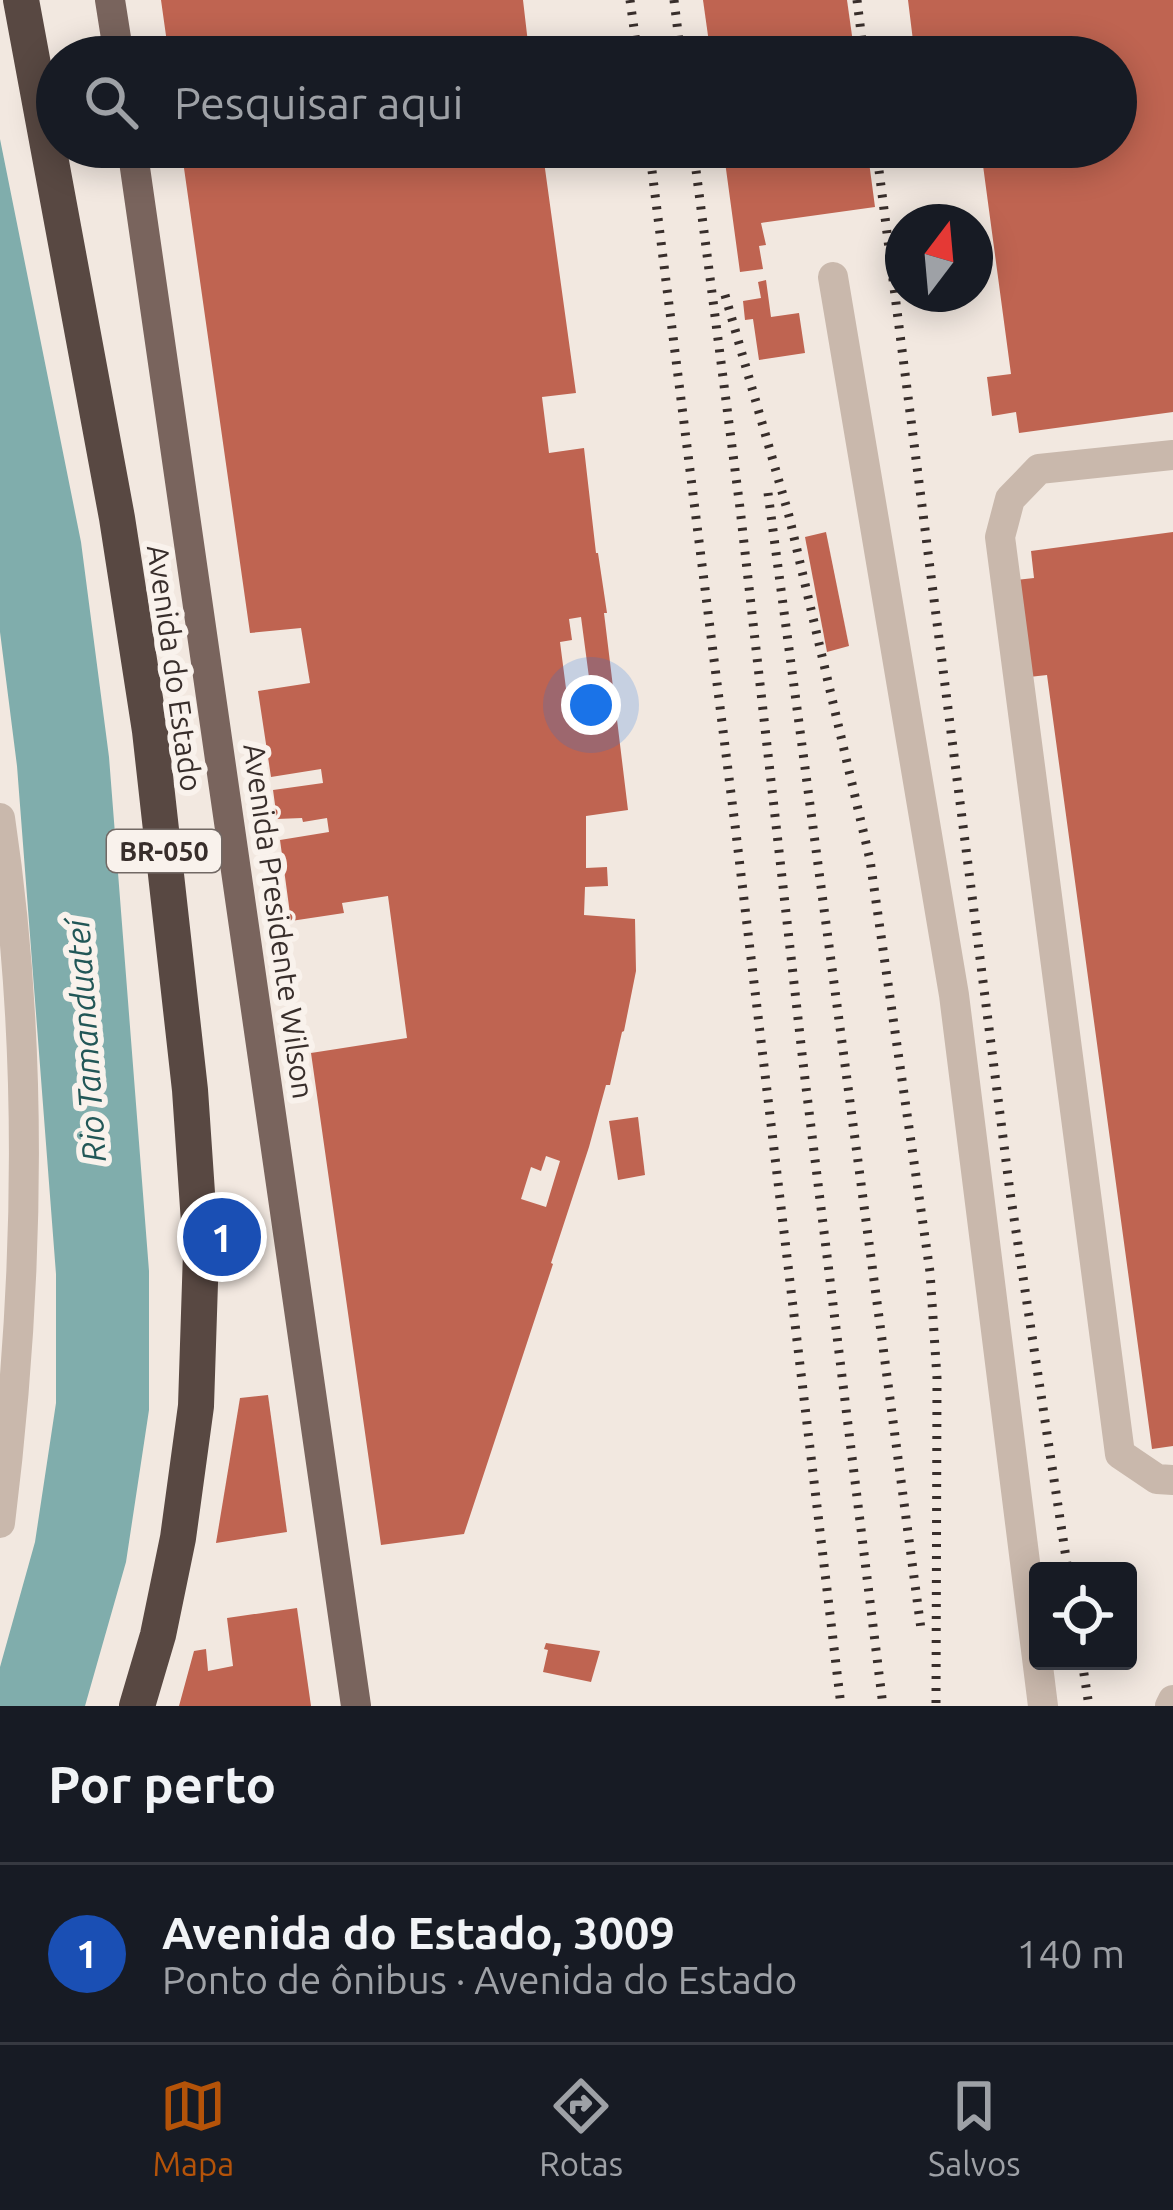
<!DOCTYPE html>
<html lang="pt">
<head>
<meta charset="utf-8">
<style>
  :root { --surface:#171b24; --page:#242831; --text:#f1f3f6; --muted:#9ea1a6; --line:#363941; --accent:#b45309 }
  body { margin:0; font-family:Ubuntu,sans-serif; background:var(--page); color:var(--text) }
  .controls { position:absolute; right:36px; bottom:36px; display:grid; overflow:hidden; border-radius:12px; box-shadow:0 6px 30px #0003 }
  .controls button { width:108px; height:108px; display:grid; place-items:center; padding:0; border:0; border-bottom:3px solid var(--line); background:var(--surface); color:var(--text); font:60px sans-serif }
  .compass { position:absolute; left:885px; top:204px; width:108px; height:108px; border-radius:50%; background:var(--surface); box-shadow:0 6px 30px #0003; rotate:16deg }
  .you { position:absolute; left:591px; top:705px; width:42px; height:42px; margin:-30px; border:9px solid #fff; border-radius:50%; background:#1a73e8; box-shadow:0 0 0 18px #1a73e833 }
  .badge { display:grid; place-items:center; width:78px; height:78px; border-radius:50%; background:var(--accent); color:#fff; font-size:39px; font-weight:700 }
  .pin { position:absolute; translate:-50% -50%; border:6px solid #fff; box-shadow:0 3px 12px #0006 }
  .list { margin:0; padding:0; list-style:none }
  h2 { display:flex; justify-content:space-between; align-items:center; height:156px; margin:0; padding:0 48px; font-size:51px }
  h2 small { font-size:39px; font-weight:400; color:var(--muted) }
  .list li { display:grid; grid-template-columns:78px 1fr auto; gap:36px; align-items:center; box-sizing:border-box; height:180px; padding:0 48px; border-top:3px solid var(--line) }
  .list b { display:block; font-size:45px; white-space:nowrap }
  .list p { margin:0; font-size:39px; white-space:nowrap; color:var(--muted) }
  .list em { font-size:39px; font-style:normal; color:var(--muted) }
  .icon { flex:none; width:66px; height:66px; fill:none; stroke:currentColor; stroke-width:2; stroke-linecap:round; stroke-linejoin:round }
  .map { position:relative; flex:none; width:1173px; height:1706px; overflow:hidden }
  .search { position:absolute; background:var(--surface); box-shadow:0 6px 30px #0003; left:36px; right:36px; top:36px; height:132px; display:flex; align-items:center; gap:30px; box-sizing:border-box; padding:0 42px; border-radius:66px; color:var(--muted); font-size:45px }
  .sheet { height:336px; background:var(--surface) }
  nav { display:flex; justify-content:space-around; align-items:center; box-sizing:border-box; height:168px; border-top:3px solid var(--line); background:var(--surface); font-size:33px; color:var(--muted) }
  nav a { display:grid; justify-items:center; gap:6px }
  nav .on { color:var(--accent) }
  .map>svg:first-child { display:block }
</style>
</head>
<body>
<div class="map">
<svg width="1173" height="1706" viewBox="0 0 1173 1706">
  <rect width="100%" height="100%" fill="#f2e8e0"/>
  <!-- water -->
  <path fill="#80adac" d="M0,139L81,542L109,757L149,1271V1410L126,1562L85,1706H0V1667L35,1542L56,1403V1274L17,766L0,632Z"/>
  <!-- building -->
  <g fill="#bf6451" fill-rule="evenodd">
    <path d="M161,0H523L528,43L514,44L516,57H169Z"/>
    <path d="M703,0H847L855,57H711Z"/>
    <path d="M908,0H1173V412L1019,433L1016,412L992,416L987,377L1011,374L982,158L926,166L925,147H1116V57H915Z"/>
    <path d="M181,147H542L576,393L542,397L549,453L584,448L596,553H598L607,613H604L628,810L586,816V868L607,867L608,886L585,887L584,915L635,919L636,971L624,1031L622,1032L610,1085H606L589,1147L551,1263L553,1264L464,1534L381,1545L311,1053L407,1038L388,896L342,903L344,913L291,921L280,840L329,832L327,818L303,822L302,818L277,819L273,790L323,783L321,769L271,777L258,691L310,683L301,628L250,633ZM581,617L592,700L568,704L560,642L572,640L569,619ZM546,1156L560,1161L546,1207L521,1199L531,1167L541,1171Z"/>
    <path d="M723,147H867L875,207L761,223L766,245L759,246L763,269L740,272Z"/>
    <path d="M766,280L771,317L799,313L805,353L759,360L753,319L745,320L743,301L761,298L758,282Z"/>
    <path d="M826,532L849,646L827,652L805,537Z"/>
    <path d="M1173,532V1446L1152,1449L1047,675L1029,677L1016,580L1034,578L1031,551Z"/>
    <path d="M638,1117L645,1175L618,1180L609,1121Z"/>
    <path d="M268,1395L287,1532L216,1543L240,1398Z"/>
    <path d="M297,1608L311,1706H179L194,1651L206,1649L208,1671L233,1666L227,1618Z"/>
    <path d="M546,1643L600,1651L591,1682L543,1672L548,1650L544,1649Z"/>
  </g>
  <g fill="none" stroke-linecap="round" stroke-linejoin="round">
    <!-- minor -->
    <g stroke="#c9b8ac" stroke-width="30">
      <path d="M833,277L954,995L1043,1706"/>
      <path d="M1173,455L1039,469L1010,499L1000,537L1120,1454L1157,1479L1173,1480"/>
      <path d="M0,818C35,1051 29,1289 0,1523"/>
      <path d="M1170,1706L1173,1700"/>
    </g>
    <!-- major -->
    <g stroke="#79645d" stroke-width="30">
      <path d="M110,0L119,57"/>
      <path d="M132,147L356,1706"/>
    </g>
    <!-- highway -->
    <path stroke="#584842" stroke-width="36" d="M21,0L117,518L150,731L190,1090L201,1252L196,1406L178,1538L158,1635L137,1706"/>
    <!-- rail -->
    <g stroke="#382e2b" stroke-width="9" stroke-dasharray="3 9" stroke-linecap="butt">
      <path d="M630,0L638,57"/>
      <path d="M674,0L681,57"/>
      <path d="M857,0L864,57"/>
      <path d="M649,147L736,833L841,1706"/>
      <path d="M693,147L740,508L804,1071L883,1706"/>
      <path d="M876,147L1010,1192L1068,1571"/>
      <path d="M725,295L789,516L870,860L930,1272L937,1378L936,1706"/>
      <path d="M768,493L921,1629"/>
      <path d="M1082,1661L1089,1706"/>
    </g>
  </g>
  <g text-anchor="middle" dominant-baseline="central" stroke-width="12" stroke-linejoin="round" paint-order="stroke">
    <!-- shield labels -->
    <rect fill="#f9f2ec" stroke="#726965" stroke-width="3" x="107" y="830" width="114" height="42" rx="9"/>
    <g font-size="27" font-weight="bold" fill="#382e2b">
      <text x="164" y="851">BR-050</text>
    </g>
    <!-- street labels -->
    <g font-size="30" fill="#382e2b" stroke="#f9f2ec">
      <text transform="translate(175 668) rotate(82)">Avenida do Estado</text>
      <text transform="translate(279 921) rotate(82)">Avenida Presidente Wilson</text>
    </g>
    <!-- water labels -->
    <g font-size="33" font-style="italic" fill="#225757" stroke="#f9f2ec">
      <text transform="translate(85 1041) rotate(-94)">Rio Tamanduateí</text>
    </g>
  </g>
</svg>
<div class="controls">
<button><svg class="icon" aria-label="locate" viewBox="0 0 24 24"><circle cx="12" cy="12" r="6"/><path d="M12 2v4M12 18v4M2 12h4M18 12h4"/></svg></button>
</div>
<svg class="compass" viewBox="-18 -18 36 36"><path d="M0-13l5 13h-10z" fill="#e53935"/><path d="M0 13l5-13h-10z" fill="#9ea1a6"/></svg>
<div class="you"></div>
<div class="pin badge" style="left:222px;top:1237px;background:#1a4fb4">1</div>
<div class="search"><svg class="icon" aria-label="search" viewBox="0 0 24 24"><circle cx="10" cy="10" r="6"/><path d="M15 15l6 6"/></svg>Pesquisar aqui</div>
</div>
<section class="sheet">
<h2>Por perto<small></small></h2>
<ul class="list">
<li><span class="badge" style="background:#1a4fb4">1</span><div><b>Avenida do Estado, 3009</b><p>Ponto de ônibus · Avenida do Estado</p></div><em>140 m</em></li>
</ul>
</section>
<nav>
<a class="on"><svg class="icon" aria-label="map" viewBox="0 0 24 24"><path d="M3 6l6-2 6 2 6-2v14l-6 2-6-2-6 2zM9 4v14M15 6v14"/></svg>Mapa</a>
<a><svg class="icon" aria-label="directions" viewBox="0 0 24 24"><path d="M12 3l9 9-9 9-9-9zM9 14v-3h6M13 9l2 2-2 2"/></svg>Rotas</a>
<a><svg class="icon" aria-label="saved" viewBox="0 0 24 24"><path d="M7 4h10v16l-5-4-5 4z"/></svg>Salvos</a>
</nav>
</body>
</html>
